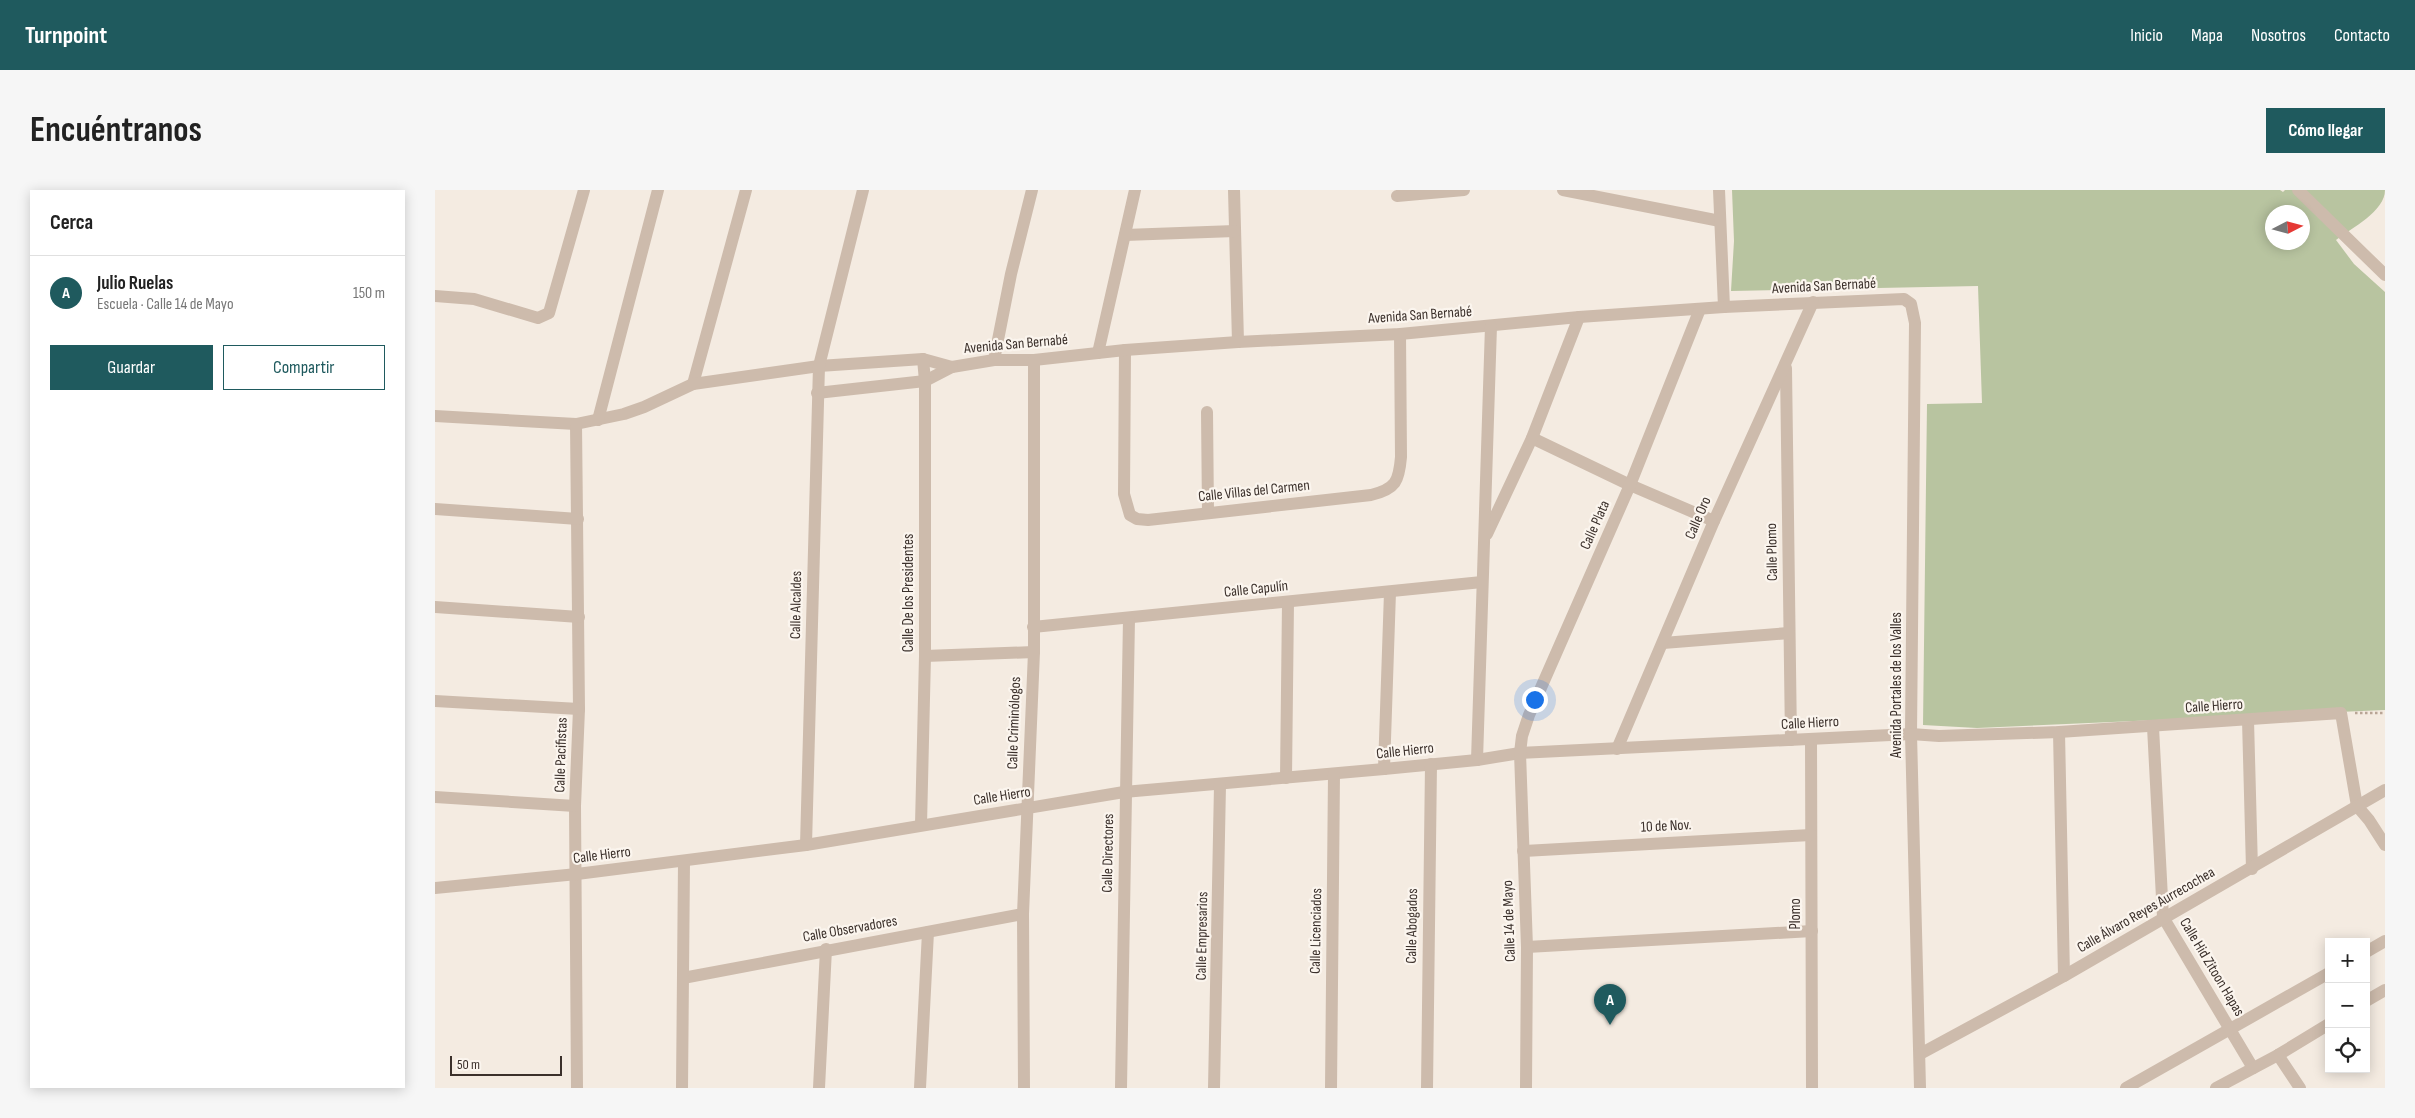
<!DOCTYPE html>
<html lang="es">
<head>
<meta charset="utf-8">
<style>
  :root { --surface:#fff; --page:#f6f6f6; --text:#222; --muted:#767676; --line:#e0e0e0; --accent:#1f5a5e }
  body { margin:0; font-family:"Sofia Sans Condensed",sans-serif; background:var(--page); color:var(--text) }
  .controls { position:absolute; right:15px; bottom:15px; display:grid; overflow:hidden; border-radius:0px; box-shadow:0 2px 12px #0003 }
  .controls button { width:45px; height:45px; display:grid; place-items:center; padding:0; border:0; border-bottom:1px solid var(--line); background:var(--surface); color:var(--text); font:25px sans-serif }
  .compass { position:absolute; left:1830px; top:15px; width:45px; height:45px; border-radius:50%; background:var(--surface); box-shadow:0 2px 12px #0003; rotate:84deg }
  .scale { position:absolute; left:15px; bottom:12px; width:112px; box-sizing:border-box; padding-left:5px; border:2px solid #3b302b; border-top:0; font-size:14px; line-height:18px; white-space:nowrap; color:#3b302b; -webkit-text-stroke:4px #fbf5ee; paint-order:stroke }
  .you { position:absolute; left:1099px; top:509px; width:18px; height:18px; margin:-12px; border:4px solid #fff; border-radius:50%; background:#1a73e8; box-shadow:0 0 0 8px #1a73e833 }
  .badge { display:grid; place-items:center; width:32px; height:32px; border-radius:50%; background:var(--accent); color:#fff; font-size:16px; font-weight:700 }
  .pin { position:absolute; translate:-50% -41px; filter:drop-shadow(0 1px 2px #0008) }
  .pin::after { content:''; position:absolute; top:26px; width:18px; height:15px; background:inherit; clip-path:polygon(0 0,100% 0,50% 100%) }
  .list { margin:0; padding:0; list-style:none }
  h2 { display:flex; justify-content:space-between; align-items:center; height:65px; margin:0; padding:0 20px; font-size:21px }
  h2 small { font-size:16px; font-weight:400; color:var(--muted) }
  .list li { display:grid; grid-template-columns:32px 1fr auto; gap:15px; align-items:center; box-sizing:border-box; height:75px; padding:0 20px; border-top:1px solid var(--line) }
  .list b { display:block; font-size:19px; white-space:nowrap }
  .list p { margin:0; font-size:16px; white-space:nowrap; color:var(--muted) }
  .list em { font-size:16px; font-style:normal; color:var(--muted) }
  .actions { display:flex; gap:10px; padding:15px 20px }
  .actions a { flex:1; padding:11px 0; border:1px solid var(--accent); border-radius:0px; text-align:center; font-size:18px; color:var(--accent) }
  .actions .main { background:var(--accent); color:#fff }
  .icon { flex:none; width:28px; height:28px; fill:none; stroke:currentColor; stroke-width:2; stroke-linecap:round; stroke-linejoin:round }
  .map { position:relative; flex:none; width:1950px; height:898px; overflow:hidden; border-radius:0px }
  header { display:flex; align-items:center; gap:30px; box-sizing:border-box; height:70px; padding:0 25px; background:var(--accent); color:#fff }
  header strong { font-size:24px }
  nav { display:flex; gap:28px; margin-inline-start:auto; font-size:18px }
  .intro { display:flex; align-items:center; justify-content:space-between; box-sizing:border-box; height:120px; padding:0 30px }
  h1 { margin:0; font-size:35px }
  .button { padding:12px 22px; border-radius:0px; background:var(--accent); color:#fff; font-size:18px; font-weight:700 }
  main { display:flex; gap:30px; padding:0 30px }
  aside { flex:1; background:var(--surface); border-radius:0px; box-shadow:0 2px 12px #0003 }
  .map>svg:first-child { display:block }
</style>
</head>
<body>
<header>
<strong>Turnpoint</strong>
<nav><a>Inicio</a><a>Mapa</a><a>Nosotros</a><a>Contacto</a></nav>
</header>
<div class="intro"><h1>Encuéntranos</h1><a class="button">Cómo llegar</a></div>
<main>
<aside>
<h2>Cerca<small></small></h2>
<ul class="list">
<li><span class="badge">A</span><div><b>Julio Ruelas</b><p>Escuela · Calle 14 de Mayo</p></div><em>150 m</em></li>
</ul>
<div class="actions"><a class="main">Guardar</a><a>Compartir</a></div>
</aside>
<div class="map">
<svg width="1950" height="898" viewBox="0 0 1950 898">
  <rect width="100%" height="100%" fill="#f4ebe1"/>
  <!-- green -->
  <path fill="#b8c4a0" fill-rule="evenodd" d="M1297,0H1845L1848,2L1850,0H1950C1950,21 1917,38 1901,50L1919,74L1950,102V520L1542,538L1488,535L1492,214L1547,213L1543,96L1296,101L1299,51ZM1838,22H1868V52H1838Z"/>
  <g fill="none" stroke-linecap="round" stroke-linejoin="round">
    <!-- path -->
    <path stroke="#b9a596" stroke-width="2.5" stroke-dasharray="2.5 2.5" stroke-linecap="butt" d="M1920,523H1950"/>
    <!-- minor -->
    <g stroke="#cdbbac" stroke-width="12">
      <path d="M799,0L803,152"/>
      <path d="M1128,0L1285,31"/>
      <path d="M1284,0L1289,117"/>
      <path d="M1863,0L1950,85"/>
      <path d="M962,6L1029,0"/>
      <path d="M690,45L800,41"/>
      <path d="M0,106L39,109L103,128L114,123L149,0"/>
      <path d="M690,160L689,304L695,325L702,329L713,330L936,305C961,299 964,291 966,267L965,144"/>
      <path d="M663,163L700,0"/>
      <path d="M559,170L576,84L597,0"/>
      <path d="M1351,178L1356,550"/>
      <path d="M258,194L311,0"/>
      <path d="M382,203L490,191L517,177L559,170H599L690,160L803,152L965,144L1144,127L1289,117L1469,109L1476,114L1480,133L1476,544L1485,898"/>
      <path d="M772,222L773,323"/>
      <path d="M0,226L141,234L189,224L209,217L258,194L384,176L488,169L517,177"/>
      <path d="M163,230L223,0"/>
      <path d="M141,234L144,519L140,616L142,898"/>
      <path d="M1097,248L1195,295L1279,331"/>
      <path d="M0,319L143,329"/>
      <path d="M1052,344L1097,248L1144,127"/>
      <path d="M0,417L144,427"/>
      <path d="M598,437L1047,392"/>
      <path d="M1228,453L1354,443"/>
      <path d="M490,466L599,462"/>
      <path d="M0,511L144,519"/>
      <path d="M1813,530L1817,679"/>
      <path d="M1718,537L1728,727L1818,878"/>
      <path d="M1624,542L1629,786"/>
      <path d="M1376,549L1377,898"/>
      <path d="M1182,559L1279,331L1378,112"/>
      <path d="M1042,570L1056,136"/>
      <path d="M949,579L955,402"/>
      <path d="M851,588L853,412"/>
      <path d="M0,607L140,616"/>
      <path d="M486,635L490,466V191L488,169"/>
      <path d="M371,655L384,176L428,0"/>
      <path d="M1088,661L1376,645"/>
      <path d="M0,698L142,684L371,655L689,602L949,579L1042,570L1085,563L1476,544L1504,546L1624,542L1906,523L1922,616L1934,630L1950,655"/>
      <path d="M1092,757L1377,741"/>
      <path d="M1931,762L1950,751"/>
      <path d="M248,788L588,724"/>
      <path d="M1931,811L1950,800"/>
      <path d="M1485,864L1629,786L1950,600"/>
      <path d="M1843,865L1865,898"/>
      <path d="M247,898L249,672"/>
      <path d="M384,898L391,759"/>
      <path d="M485,898L493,742"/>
      <path d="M589,898L588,724L599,462V170"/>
      <path d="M686,898L694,428"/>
      <path d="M779,898L785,595"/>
      <path d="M896,898L899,584"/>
      <path d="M992,898L996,574"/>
      <path d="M1091,898L1092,757L1085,563L1087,546L1094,525L1195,295L1265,119"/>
      <path d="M1691,898L1894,783"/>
      <path d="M1781,898L1843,865L1894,834"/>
    </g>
  </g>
  <g text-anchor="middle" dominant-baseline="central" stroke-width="4.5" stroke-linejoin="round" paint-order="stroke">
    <!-- street labels -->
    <g font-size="15" fill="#3b302b" stroke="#fbf5ee">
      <text transform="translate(1389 96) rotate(-3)">Avenida San Bernabé</text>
      <text transform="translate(985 125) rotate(-4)">Avenida San Bernabé</text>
      <text transform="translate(581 154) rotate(-5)">Avenida San Bernabé</text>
      <text transform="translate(819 301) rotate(-6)">Calle Villas del Carmen</text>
      <text transform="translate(1263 328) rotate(-67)">Calle Oro</text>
      <text transform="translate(1160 335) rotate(-66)">Calle Plata</text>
      <text transform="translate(1337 362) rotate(-91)">Calle Plomo</text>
      <text transform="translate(821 399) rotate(-6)">Calle Capulín</text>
      <text transform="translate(473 403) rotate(-90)">Calle De los Presidentes</text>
      <text transform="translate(361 415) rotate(-89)">Calle Alcaldes</text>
      <text transform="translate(1461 495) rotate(-90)">Avenida Portales de los Valles</text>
      <text transform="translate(1779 516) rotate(-4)">Calle Hierro</text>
      <text transform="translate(579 533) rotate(-88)">Calle Criminólogos</text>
      <text transform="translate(1375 533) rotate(-3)">Calle Hierro</text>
      <text transform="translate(970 561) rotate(-6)">Calle Hierro</text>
      <text transform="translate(126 565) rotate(-88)">Calle Pacifistas</text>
      <text transform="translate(567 606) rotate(-9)">Calle Hierro</text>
      <text transform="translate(1231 636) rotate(-3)">10 de Nov.</text>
      <text transform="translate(673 663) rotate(-89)">Calle Directores</text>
      <text transform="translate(167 665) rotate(-7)">Calle Hierro</text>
      <text transform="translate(1711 720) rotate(-30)">Calle Álvaro Reyes Aurrecochea</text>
      <text transform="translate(1360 724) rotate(-90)">Plomo</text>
      <text transform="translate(1074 731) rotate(-92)">Calle 14 de Mayo</text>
      <text transform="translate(977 736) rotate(-89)">Calle Abogados</text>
      <text transform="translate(415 739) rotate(-10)">Calle Observadores</text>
      <text transform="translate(881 741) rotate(-89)">Calle Licenciados</text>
      <text transform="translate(767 746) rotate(-89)">Calle Empresarios</text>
      <text transform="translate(1777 777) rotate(59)">Calle Hid Zitoon Hapas</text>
    </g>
  </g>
</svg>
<div class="controls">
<button>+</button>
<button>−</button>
<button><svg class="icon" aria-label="locate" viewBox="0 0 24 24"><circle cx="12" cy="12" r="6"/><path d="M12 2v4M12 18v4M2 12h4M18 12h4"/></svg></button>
</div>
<svg class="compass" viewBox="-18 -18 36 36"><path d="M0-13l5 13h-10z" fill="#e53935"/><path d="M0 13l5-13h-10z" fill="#767676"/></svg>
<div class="scale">50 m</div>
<div class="you"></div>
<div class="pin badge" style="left:1175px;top:835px">A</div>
</div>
</main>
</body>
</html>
